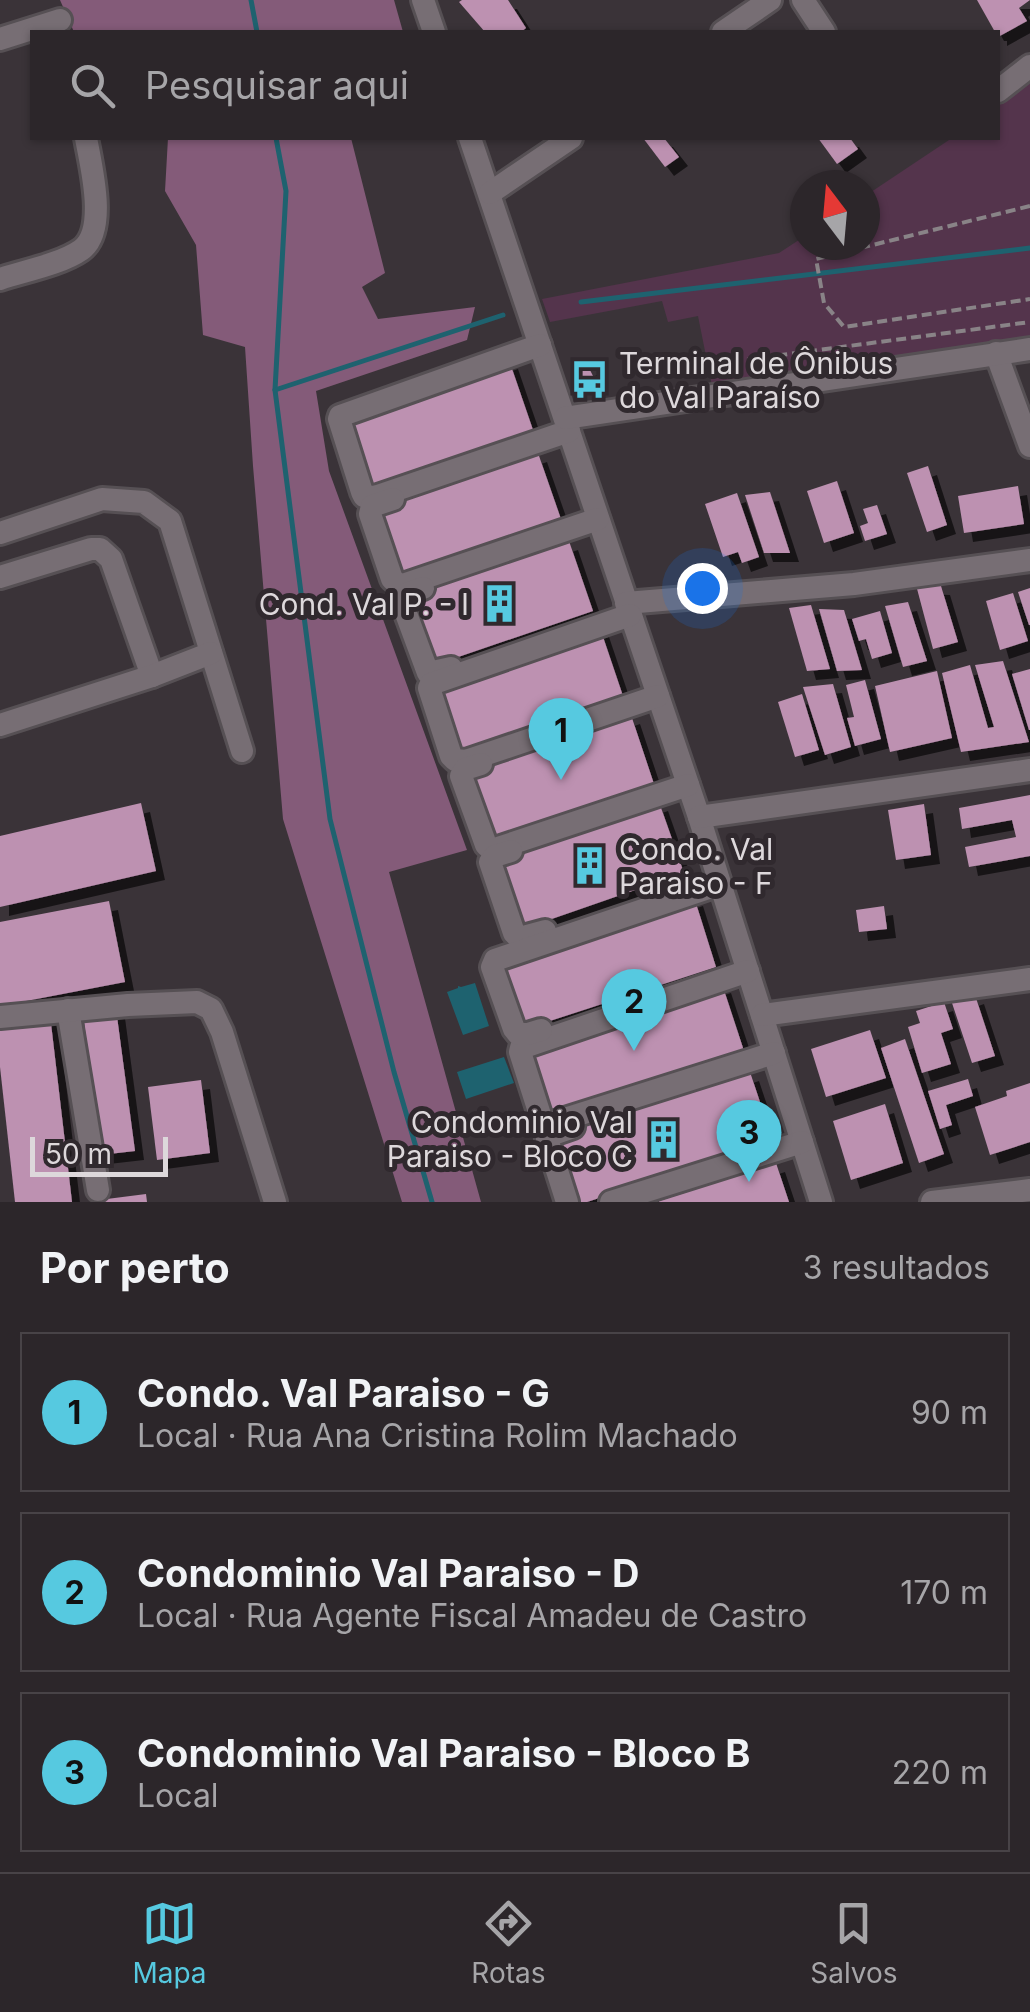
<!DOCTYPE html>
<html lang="pt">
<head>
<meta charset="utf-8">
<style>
  :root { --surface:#2c262a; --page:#383236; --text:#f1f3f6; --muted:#a6a5a8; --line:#484347; --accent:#56c9e0 }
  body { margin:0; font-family:Inter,sans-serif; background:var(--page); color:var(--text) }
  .compass { position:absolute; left:790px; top:170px; width:90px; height:90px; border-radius:50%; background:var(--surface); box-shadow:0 2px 8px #0004; rotate:344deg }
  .scale { position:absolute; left:30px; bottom:25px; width:138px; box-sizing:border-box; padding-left:10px; border:5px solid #ddd8db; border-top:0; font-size:28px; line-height:35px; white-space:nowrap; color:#ddd8db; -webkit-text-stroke:8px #30292e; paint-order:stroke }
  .you { position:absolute; left:702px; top:588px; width:35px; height:35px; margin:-25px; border:8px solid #fff; border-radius:50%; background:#1a73e8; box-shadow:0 0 0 15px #1a73e833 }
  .badge { display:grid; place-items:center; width:65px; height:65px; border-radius:50%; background:var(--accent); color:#111; font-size:32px; font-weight:700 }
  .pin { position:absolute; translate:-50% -82px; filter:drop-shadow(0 2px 5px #0008) }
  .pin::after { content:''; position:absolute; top:52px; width:35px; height:30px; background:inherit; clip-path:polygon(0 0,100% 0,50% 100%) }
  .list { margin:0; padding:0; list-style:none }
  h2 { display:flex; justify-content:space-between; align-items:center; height:130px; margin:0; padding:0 40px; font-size:42px }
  h2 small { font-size:32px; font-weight:400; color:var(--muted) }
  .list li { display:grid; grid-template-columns:65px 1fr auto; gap:30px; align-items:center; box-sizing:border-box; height:160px; margin:0 20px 20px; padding:0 20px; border:2px solid var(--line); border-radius:0px }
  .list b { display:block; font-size:38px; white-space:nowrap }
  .list p { margin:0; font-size:32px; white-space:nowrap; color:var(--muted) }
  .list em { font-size:32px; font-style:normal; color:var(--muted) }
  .icon { flex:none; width:55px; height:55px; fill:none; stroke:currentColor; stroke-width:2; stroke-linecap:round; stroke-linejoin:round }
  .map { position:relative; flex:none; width:1030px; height:1202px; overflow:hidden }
  .search { position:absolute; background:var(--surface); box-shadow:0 2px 8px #0004; left:30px; right:30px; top:30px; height:110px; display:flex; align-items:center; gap:25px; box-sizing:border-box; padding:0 35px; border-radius:0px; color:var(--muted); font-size:38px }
  .sheet { height:670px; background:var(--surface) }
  nav { display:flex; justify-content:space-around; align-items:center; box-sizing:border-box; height:140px; border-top:2px solid var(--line); background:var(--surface); font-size:28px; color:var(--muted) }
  nav a { display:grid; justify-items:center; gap:5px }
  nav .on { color:var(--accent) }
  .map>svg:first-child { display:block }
</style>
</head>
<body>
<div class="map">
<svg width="1030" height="1202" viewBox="0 0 1030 1202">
  <defs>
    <filter id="shadow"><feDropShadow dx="9" dy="9" stdDeviation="0" flood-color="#0009"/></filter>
  </defs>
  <rect width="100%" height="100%" fill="#3a3338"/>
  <!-- green -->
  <path fill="#54344c" d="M1030,68V349L714,396L698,316L668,322L662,301L550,322L542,299L779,253L805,236V245H865V196L952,138H998V91Z"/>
  <!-- forest -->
  <g fill="#845b79">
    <path d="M60,0H394L403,32H74Z"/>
    <path d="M168,138H351L385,273L362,287L378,319L475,307L467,340L316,391L329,471L467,850L389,872L481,1202H402L283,819L253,466L245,347L203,335L196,245L165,191Z"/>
  </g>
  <!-- water -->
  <g fill="#1e626f">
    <path d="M475,983L489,1026L463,1035L447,992L458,988V986L461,987Z"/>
    <path d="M504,1057L514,1083L466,1099L457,1072Z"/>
  </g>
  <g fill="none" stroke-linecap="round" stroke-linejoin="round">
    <!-- stream -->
    <g stroke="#1e626f" stroke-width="5">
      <path d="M251,0L257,32"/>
      <path d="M276,138L286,191L275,390L330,819L394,1072L432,1202"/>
      <path d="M581,302L1030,248"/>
      <path d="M275,390L503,315"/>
    </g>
  </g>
  <!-- building -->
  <g fill="#bd91b1" filter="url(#shadow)">
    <path d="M462,0H508L526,28L521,32H485L459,2Z"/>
    <path d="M977,0H1030L1019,8L1027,21L998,37V32H995Z"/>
    <path d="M643,138H664L679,157L665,167Z"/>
    <path d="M818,138H850L858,149L837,164Z"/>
    <path d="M509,360L533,430L369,487L344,416Z"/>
    <path d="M588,366L596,382L585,388L576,372Z"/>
    <path d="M538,453L562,522L398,579L374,509Z"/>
    <path d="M928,466L947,525L927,532L907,473Z"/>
    <path d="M837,481L854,533L824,543L807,491Z"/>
    <path d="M1018,486L1024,524L964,533L958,496Z"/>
    <path d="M770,492L790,553H764L745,495Z"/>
    <path d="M737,493L759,557L742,563L738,552L723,557L705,504Z"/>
    <path d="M877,505L887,534L865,541L860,526L868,523L863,509Z"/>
    <path d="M569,541L593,611L429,667L405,597Z"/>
    <path d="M916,585L941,586L958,642L933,649Z"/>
    <path d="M1030,588V625H1029L1018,592Z"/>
    <path d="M1013,593L1028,641L1000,650L986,601Z"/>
    <path d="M908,602L927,661L903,667L885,606Z"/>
    <path d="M811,605L830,669L807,671L789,608Z"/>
    <path d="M819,609L844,610L862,670L837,671Z"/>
    <path d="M880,611L892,653L872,659L866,639L859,641L852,619Z"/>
    <path d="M600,628L624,699L460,756L435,684Z"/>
    <path d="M1003,661L1029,742L961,752L942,673L970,665L988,728L994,727L975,665Z"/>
    <path d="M1030,669V730H1029L1012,674Z"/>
    <path d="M937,671L952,738L890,752L875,686Z"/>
    <path d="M865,680L881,739L855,746L847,718L854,717L846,685Z"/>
    <path d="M833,684L851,747L825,755L803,687Z"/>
    <path d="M802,694L819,750L795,757L778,702Z"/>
    <path d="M631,715L655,787L491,844L466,772Z"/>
    <path d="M1030,795V856L969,867L965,847L1016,837L1012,820L962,829L959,808Z"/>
    <path d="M659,802L684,873L520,930L495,859Z"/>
    <path d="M141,803L156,871L0,907V836Z"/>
    <path d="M924,804L931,855L896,860L888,810Z"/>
    <path d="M694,897L716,967L519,1031L496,961Z"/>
    <path d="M109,901L125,982L0,1006V922Z"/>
    <path d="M884,906L887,929L859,932L856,910Z"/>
    <path d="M722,984L745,1054L547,1118L524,1048Z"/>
    <path d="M975,995L995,1056L972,1063L952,1003Z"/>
    <path d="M944,1002L953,1029L941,1033L951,1064L922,1073L908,1027L920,1023L916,1011Z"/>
    <path d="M116,1009L135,1151L100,1155L83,1013Z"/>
    <path d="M50,1015L72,1202H15L0,1067V1020Z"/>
    <path d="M870,1030L886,1078L826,1097L811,1049Z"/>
    <path d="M905,1039L944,1154L919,1163L881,1048Z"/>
    <path d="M750,1072L773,1141L587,1202H574L553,1136Z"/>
    <path d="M968,1079L973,1096L946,1105L952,1125L940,1129L928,1091Z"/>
    <path d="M201,1080L210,1153L157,1160L148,1087Z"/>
    <path d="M1030,1083V1142L990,1155L975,1107L1007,1096L1006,1091Z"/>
    <path d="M885,1104L903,1163L851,1180L833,1121Z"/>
    <path d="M776,1163L789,1202H659V1201Z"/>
    <path d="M146,1194L147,1202H99V1200Z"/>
  </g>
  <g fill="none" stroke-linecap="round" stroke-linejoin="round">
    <defs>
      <g id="minor">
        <path d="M423,0L434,32"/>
        <path d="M803,0L824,32"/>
        <path d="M723,32L770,0"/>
        <path d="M0,39L60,20"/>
        <path d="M998,91L1030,66"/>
        <path d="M470,138L699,817L821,1202"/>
        <path d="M490,193L571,138"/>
        <path d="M0,279C24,271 61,264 81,250C108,231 91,166 86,138"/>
        <path d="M540,345L340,416L339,419L362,492L364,496L375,497L569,431"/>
        <path d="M996,353L1030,446"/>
        <path d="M565,418L1030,349"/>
        <path d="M393,499L372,506L370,514L392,579L400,586L598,519"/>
        <path d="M0,533L102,499L144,502L170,521L242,751"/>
        <path d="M0,577L91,549H100L111,559L152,676"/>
        <path d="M423,588L406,594L401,600L428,673L451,668"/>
        <path d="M626,603L854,584L1030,560"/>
        <path d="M630,615L431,684L429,688L451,756L455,760L466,761L658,696"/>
        <path d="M0,725L152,676L211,653"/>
        <path d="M481,764L465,769L461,776L486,845L492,850L688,785"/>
        <path d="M699,817L1030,770"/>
        <path d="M511,851L495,856L490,862L514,933L519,938L545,931"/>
        <path d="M748,971L521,1048L520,1052L541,1118L546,1124L552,1123L774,1053"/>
        <path d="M68,1010L98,1190"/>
        <path d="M762,1015L1030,979"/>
        <path d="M0,1017L128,1005L197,1002L211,1009L222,1032L275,1202"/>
        <path d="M541,1030L528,1034H518L514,1029L492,967L495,960L720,884"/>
        <path d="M567,1202L547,1139L553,1134L573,1127"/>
        <path d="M611,1202L802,1142"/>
        <path d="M932,1202L1030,1190"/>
      </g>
    </defs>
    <!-- minor casing -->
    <use href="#minor" stroke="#565054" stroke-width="28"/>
    <!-- path -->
    <g stroke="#898387" stroke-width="4" stroke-dasharray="10 5" stroke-linecap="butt">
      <path d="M1030,206L816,259L824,303L844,327L1030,299"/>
      <path d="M715,374L713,364L1030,322"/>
    </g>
    <!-- minor -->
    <use href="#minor" stroke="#776e74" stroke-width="22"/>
  </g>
  <!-- icons -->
  <defs>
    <symbol id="bus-bare" viewBox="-9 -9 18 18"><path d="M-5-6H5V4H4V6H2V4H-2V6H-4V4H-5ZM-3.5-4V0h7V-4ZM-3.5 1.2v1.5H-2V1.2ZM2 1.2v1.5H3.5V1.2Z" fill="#56c9e0" stroke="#30292e" stroke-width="2.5" paint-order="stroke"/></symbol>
    <symbol id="building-bare" viewBox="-9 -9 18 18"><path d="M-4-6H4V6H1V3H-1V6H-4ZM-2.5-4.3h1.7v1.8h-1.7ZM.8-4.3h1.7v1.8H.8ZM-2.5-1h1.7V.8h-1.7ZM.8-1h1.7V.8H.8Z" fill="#56c9e0" stroke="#30292e" stroke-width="2.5" paint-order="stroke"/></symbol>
  </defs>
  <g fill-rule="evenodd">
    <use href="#bus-bare" x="562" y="352" width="55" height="55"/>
    <use href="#building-bare" x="472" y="576" width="55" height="55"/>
    <use href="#building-bare" x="562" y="838" width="55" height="55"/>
    <use href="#building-bare" x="636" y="1112" width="55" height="55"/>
  </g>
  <g text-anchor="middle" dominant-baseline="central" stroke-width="10" stroke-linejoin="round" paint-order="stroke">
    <!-- poi labels -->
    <g font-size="30" fill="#ddd8db" stroke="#30292e" text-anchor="start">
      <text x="619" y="363">Terminal de Ônibus<tspan x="619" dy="34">do Val Paraíso</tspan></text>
      <text x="469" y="604" text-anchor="end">Cond. Val P. - I</text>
      <text x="619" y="849">Condo. Val<tspan x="619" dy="34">Paraiso - F</tspan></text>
      <text x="633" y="1122" text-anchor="end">Condominio Val<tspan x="633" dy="34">Paraiso - Bloco C</tspan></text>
    </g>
  </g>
</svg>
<svg class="compass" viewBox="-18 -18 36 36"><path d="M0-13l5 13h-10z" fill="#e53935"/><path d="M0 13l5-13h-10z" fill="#a6a5a8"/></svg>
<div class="scale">50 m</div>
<div class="you"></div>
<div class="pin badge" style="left:561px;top:780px">1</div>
<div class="pin badge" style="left:634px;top:1051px">2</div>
<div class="pin badge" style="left:749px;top:1182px">3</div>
<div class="search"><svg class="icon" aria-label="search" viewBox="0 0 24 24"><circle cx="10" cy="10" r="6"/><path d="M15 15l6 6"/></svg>Pesquisar aqui</div>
</div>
<section class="sheet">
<h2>Por perto<small>3 resultados</small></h2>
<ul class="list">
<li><span class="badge">1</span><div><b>Condo. Val Paraiso - G</b><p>Local · Rua Ana Cristina Rolim Machado</p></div><em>90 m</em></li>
<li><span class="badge">2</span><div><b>Condominio Val Paraiso - D</b><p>Local · Rua Agente Fiscal Amadeu de Castro</p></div><em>170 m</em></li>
<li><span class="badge">3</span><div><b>Condominio Val Paraiso - Bloco B</b><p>Local</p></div><em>220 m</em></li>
</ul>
</section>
<nav>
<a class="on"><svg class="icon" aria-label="map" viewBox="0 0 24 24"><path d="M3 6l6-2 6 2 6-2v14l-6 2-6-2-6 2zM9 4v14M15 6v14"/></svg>Mapa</a>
<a><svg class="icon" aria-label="directions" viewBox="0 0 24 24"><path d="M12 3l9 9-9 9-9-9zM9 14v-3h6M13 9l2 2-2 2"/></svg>Rotas</a>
<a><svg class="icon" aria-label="saved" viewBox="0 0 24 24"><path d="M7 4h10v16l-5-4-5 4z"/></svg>Salvos</a>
</nav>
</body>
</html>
